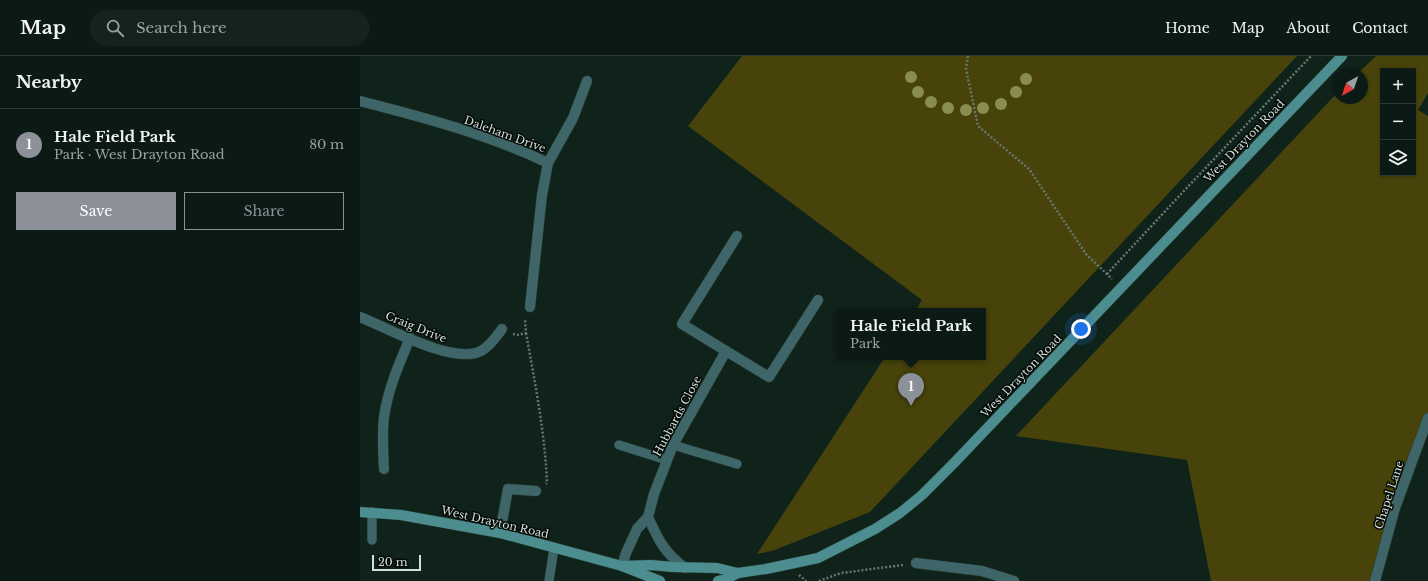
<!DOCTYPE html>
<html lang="en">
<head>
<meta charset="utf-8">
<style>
  :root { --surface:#0b1a14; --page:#14231d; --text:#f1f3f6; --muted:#9aa1a0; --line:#2b3834; --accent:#8c9099 }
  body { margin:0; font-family:"Libre Baskerville",serif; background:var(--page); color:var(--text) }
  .controls { position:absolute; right:12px; top:12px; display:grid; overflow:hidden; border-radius:0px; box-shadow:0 1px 3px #0004 }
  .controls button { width:36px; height:36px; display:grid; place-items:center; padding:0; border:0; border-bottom:1px solid var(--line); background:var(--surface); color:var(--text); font:20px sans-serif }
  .compass { position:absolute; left:972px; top:12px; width:36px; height:36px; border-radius:50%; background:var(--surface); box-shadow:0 1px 3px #0004; rotate:220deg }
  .scale { position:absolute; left:12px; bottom:10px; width:49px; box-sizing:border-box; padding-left:4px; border:2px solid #d3dfd9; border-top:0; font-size:11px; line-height:14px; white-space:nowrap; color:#d3dfd9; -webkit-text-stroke:3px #040a07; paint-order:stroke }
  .you { position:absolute; left:721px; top:273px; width:14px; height:14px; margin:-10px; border:3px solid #fff; border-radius:50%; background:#1a73e8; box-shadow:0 0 0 6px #1a73e833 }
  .badge { display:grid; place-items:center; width:26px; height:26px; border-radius:50%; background:var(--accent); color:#fff; font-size:13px; font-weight:700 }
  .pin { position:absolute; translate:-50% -33px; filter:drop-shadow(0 1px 2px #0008) }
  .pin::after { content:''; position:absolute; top:21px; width:14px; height:12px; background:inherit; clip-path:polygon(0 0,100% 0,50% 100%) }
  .popup { position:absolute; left:476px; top:252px; width:150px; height:52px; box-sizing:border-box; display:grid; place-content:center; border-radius:0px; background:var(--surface); filter:drop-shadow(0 1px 3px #0005); font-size:13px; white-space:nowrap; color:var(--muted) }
  .popup b { font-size:15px; color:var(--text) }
  .popup::after { content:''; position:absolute; left:50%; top:100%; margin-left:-8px; border:8px solid transparent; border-top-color:var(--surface) }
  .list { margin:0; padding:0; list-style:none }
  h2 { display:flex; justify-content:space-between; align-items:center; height:52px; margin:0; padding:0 16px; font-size:17px }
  h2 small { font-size:13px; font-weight:400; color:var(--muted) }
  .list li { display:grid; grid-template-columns:26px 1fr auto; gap:12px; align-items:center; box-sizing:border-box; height:72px; padding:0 16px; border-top:1px solid var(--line) }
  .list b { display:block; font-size:15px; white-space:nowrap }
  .list p { margin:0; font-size:13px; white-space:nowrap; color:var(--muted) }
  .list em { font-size:13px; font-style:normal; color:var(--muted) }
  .actions { display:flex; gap:8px; padding:12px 16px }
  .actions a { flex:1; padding:9px 0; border:1px solid var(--accent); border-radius:0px; text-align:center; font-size:14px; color:var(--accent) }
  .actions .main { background:var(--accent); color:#fff }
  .icon { flex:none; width:22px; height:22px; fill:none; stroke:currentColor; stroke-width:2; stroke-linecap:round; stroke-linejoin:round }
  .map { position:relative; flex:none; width:1068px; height:525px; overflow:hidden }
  header { display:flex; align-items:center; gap:24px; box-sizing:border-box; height:56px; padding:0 20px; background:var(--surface); border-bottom:1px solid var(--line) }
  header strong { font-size:19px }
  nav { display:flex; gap:22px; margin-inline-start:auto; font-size:14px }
  .search { width:280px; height:36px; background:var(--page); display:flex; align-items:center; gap:10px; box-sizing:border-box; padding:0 14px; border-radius:22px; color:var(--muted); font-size:15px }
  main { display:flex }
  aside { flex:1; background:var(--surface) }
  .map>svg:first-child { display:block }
</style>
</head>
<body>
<header>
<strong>Map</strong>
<div class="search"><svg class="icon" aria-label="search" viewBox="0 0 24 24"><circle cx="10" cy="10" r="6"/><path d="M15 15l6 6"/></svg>Search here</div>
<nav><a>Home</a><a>Map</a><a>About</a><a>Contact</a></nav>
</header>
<main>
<aside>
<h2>Nearby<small></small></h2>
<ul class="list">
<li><span class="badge">1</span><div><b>Hale Field Park</b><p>Park · West Drayton Road</p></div><em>80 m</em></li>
</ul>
<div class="actions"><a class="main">Save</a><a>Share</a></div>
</aside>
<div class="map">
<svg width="1068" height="525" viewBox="0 0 1068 525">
  <rect width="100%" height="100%" fill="#0f231b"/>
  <!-- green -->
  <g fill="#47430b" fill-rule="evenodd">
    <path d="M382,0H937L510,456L412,495L397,498L525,301H623V255H555L562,244L328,70Z"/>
    <path d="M1016,0H1068V37L1058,54L1068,60V362L1015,525H851L827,404L656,380L977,37L978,36V42H1002V18H997ZM1023,15H1053V117H1023Z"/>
  </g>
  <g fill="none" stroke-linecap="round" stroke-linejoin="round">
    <defs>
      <g id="service">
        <path d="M259,389L307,404"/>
        <path d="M313,389L377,408"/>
        <path d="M12,484V456"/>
        <path d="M189,525L194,492"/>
      </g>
      <g id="minor">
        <path d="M0,45C63,61 130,79 188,107L182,139L170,251"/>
        <path d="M188,107L213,62L227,25"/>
        <path d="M0,261C28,272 93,309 121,295C130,290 136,281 142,273"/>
        <path d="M366,295L409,321L458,244"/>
        <path d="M24,413C23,396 22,378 24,361C28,333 39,308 50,282"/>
        <path d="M288,461C299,485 304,496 325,512"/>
        <path d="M140,477L148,433L176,435"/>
        <path d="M556,507L622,515L654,525"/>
        <path d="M262,510L266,497L277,473L288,461L294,438L313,389L366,295L322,268L377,180"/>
        <path d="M1015,525L1035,452L1068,362"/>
      </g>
      <g id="secondary">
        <path d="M0,456L41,459L140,477L262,510L300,525"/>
        <path d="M262,510L291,509L313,511L357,512L378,517L406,513L458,502L515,473L540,457L562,439L594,407L982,0"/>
        <path d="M358,525L366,523L378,517"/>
      </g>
    </defs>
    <!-- service casing -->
    <use href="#service" stroke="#2a3d36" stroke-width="10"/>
    <!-- minor casing -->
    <use href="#minor" stroke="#2a3d36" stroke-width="11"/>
    <!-- secondary casing -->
    <use href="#secondary" stroke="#2a3d36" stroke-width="11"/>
    <!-- path -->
    <g stroke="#677770" stroke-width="2.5" stroke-dasharray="2 2" stroke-linecap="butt">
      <path d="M608,0L606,13L618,70L669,113L726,198L752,223"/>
      <path d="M747,218L822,137L951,0"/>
      <path d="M166,277C175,327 185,377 187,427L186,428"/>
      <path d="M153,278L158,279L166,277L165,263"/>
      <path d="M439,519L446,525"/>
      <path d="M459,525L481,517L543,509"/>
    </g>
    <!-- service -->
    <use href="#service" stroke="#3e6567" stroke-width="9"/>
    <!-- minor -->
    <use href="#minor" stroke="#3e6567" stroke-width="10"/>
    <!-- secondary -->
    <use href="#secondary" stroke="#4c8e90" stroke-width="10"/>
  </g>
  <!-- trees -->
  <g fill="#898e50">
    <circle cx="551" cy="21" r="6"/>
    <circle cx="666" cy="23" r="6"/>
    <circle cx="558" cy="36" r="6"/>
    <circle cx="656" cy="36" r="6"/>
    <circle cx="571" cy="46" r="6"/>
    <circle cx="641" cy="48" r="6"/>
    <circle cx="588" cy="52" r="6"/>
    <circle cx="623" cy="52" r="6"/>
    <circle cx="606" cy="54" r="6"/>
  </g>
  <g text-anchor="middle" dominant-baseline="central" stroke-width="3" stroke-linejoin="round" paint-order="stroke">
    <!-- street labels -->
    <g font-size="11" fill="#d3dfd9" stroke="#040a07">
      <text transform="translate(145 78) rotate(20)">Daleham Drive</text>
      <text transform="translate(884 85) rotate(-46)">West Drayton Road</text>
      <text transform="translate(56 271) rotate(22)">Craig Drive</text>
      <text transform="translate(661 320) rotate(-46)">West Drayton Road</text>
      <text transform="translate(317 360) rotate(-62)">Hubbards Close</text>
      <text transform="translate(1029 439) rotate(-72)">Chapel Lane</text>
      <text transform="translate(135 466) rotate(13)">West Drayton Road</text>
    </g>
  </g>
</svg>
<div class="controls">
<button>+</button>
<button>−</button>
<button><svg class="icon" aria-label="layers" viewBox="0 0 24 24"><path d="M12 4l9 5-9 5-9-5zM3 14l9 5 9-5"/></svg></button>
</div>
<svg class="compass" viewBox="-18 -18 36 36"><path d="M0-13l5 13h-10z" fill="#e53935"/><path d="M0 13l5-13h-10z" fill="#9aa1a0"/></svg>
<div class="scale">20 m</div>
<div class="you"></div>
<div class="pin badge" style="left:551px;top:350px">1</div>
<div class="popup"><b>Hale Field Park</b>Park</div>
</div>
</main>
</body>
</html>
